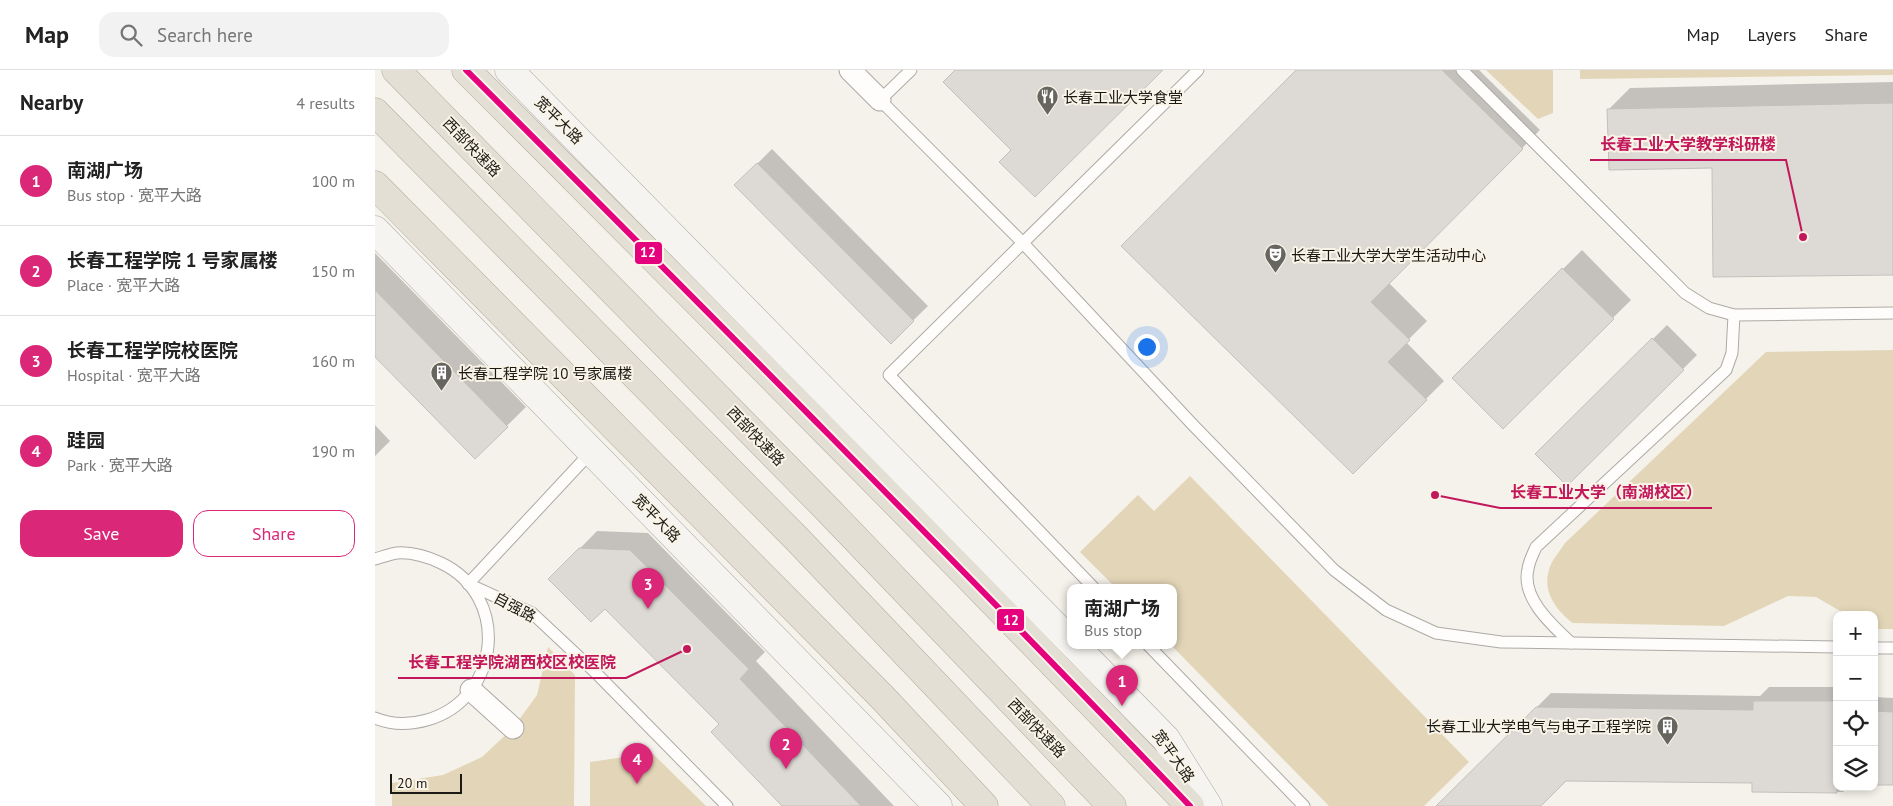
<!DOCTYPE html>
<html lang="en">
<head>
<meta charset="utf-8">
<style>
  :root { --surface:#fff; --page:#f2f2f2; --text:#222; --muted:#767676; --line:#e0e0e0; --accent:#db2777 }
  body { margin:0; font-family:"PT Sans","Noto Sans SC",sans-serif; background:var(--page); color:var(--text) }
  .controls { position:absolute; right:15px; bottom:15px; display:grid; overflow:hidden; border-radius:10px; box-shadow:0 2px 8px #0003 }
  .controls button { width:45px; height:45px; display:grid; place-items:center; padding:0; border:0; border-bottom:1px solid var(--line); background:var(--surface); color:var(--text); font:25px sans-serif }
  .scale { position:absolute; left:15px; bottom:12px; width:72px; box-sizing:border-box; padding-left:5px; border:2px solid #1a1914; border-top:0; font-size:14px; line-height:18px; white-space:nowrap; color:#1a1914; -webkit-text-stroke:4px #f9f4e7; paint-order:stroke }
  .you { position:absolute; left:771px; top:276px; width:18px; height:18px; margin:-12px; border:4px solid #fff; border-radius:50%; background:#1a73e8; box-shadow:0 0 0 8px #1a73e833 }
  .badge { display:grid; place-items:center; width:32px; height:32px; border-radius:50%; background:var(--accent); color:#fff; font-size:16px; font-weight:700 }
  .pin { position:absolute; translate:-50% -41px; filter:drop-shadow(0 1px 2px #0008) }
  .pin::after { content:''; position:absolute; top:26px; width:18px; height:15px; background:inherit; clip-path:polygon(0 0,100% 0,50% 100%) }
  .popup { position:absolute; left:692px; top:514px; width:110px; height:65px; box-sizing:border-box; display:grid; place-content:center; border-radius:10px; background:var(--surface); filter:drop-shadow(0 1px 4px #0005); font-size:16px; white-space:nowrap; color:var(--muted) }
  .popup b { font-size:19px; color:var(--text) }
  .popup::after { content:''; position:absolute; left:50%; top:100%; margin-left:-10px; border:10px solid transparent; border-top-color:var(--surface) }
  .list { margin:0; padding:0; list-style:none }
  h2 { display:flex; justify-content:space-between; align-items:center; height:65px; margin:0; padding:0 20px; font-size:21px }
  h2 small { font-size:16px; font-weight:400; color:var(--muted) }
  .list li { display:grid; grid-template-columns:32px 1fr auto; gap:15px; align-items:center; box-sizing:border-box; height:90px; padding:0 20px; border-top:1px solid var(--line) }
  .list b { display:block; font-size:19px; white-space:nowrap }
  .list p { margin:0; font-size:16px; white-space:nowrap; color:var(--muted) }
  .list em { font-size:16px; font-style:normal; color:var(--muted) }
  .actions { display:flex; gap:10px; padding:15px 20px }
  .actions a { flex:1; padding:11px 0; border:1px solid var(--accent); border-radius:15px; text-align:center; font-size:18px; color:var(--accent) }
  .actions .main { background:var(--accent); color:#fff }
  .icon { flex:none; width:28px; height:28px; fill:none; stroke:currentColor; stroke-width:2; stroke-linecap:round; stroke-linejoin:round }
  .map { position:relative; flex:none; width:1518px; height:736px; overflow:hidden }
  header { display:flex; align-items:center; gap:30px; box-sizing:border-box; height:70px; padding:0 25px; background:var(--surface); border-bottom:1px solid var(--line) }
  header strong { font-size:24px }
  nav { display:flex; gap:28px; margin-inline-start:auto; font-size:18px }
  .search { width:350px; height:45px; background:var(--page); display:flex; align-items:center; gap:12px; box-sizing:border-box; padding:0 18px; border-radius:15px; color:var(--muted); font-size:19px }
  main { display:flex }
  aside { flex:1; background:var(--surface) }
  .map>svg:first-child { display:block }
</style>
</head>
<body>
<header>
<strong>Map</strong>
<div class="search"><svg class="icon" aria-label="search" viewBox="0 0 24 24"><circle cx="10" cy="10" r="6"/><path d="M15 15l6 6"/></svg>Search here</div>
<nav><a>Map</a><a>Layers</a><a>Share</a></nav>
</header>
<main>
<aside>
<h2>Nearby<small>4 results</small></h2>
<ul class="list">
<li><span class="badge">1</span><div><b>南湖广场</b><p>Bus stop · 宽平大路</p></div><em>100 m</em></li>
<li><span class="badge">2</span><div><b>长春工程学院 1 号家属楼</b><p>Place · 宽平大路</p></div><em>150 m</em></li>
<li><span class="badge">3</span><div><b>长春工程学院校医院</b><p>Hospital · 宽平大路</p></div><em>160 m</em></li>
<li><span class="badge">4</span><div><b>跬园</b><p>Park · 宽平大路</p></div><em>190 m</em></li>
</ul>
<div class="actions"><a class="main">Save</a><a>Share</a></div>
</aside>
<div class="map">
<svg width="1518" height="736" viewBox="0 0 1518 736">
  <rect width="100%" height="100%" fill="#f5f2eb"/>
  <!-- green -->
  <g fill="#e3d6b8">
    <path d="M1111,0H1178V43L1163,49Z"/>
    <path d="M1205,0H1518V5L1205,9Z"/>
    <path d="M1518,280V559H1499V545H1472L1441,527L1413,526L1349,556L1198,553C1182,541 1167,522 1174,500C1176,491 1185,481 1190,473L1391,282Z"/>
    <path d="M815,406L1094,692L1049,736H954L796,575H798V517H740L705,482L763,425L779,441Z"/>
    <path d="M173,577L200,605L199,736H17V713L68,705L107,687L138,658L162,625Z"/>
    <path d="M277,683L331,736H215V692Z"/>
  </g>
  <!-- shadow -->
  <g fill="#0003">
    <path d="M923,0H1104L1165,60L1014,213L1052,251L1031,272L1069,311L978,402Z"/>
    <path d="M1518,12V204L1338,97L1234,39L1255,18Z"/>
    <path d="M397,79L553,236L516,272L361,115Z"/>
    <path d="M1207,180L1256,230L1128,357L1079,308Z"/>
    <path d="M0,183L151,337L100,387L0,285Z"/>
    <path d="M1292,255L1322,285L1192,415L1162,384Z"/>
    <path d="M0,355L15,371L0,386Z"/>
    <path d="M222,461L273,463L390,582L381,591L519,736H409L346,654L230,537L175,509Z"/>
    <path d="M1394,617H1462V717H1473L1468,722L1379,721V712L1191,710L1165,736H1063L1176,623L1385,626Z"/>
    <path d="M1499,627L1518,628V714H1499Z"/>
  </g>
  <!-- building -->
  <g fill="#dddad5" stroke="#c2c0bb">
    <path d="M580,0H788L660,127L624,92L636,80L568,12Z"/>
    <path d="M921,0H1067L1148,79L996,232L1035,270L1013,292L1052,330L978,404L746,176Z"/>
    <path d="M1518,33V205L1338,207L1337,98L1234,100L1232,39Z"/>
    <path d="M382,93L539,251L516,274L359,115Z"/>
    <path d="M1187,198L1239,249L1128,359L1077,308Z"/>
    <path d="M0,220L133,357L100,389L0,287Z"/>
    <path d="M1277,268L1309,300L1192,416L1160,384Z"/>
    <path d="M204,478L255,480L374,599L365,609L486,736H407L336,662L344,654L230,539L216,552L173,509Z"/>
    <path d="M1378,631H1462V723L1377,722V713L1191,711L1166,736H1061L1161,637L1378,640Z"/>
    <path d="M1499,641L1518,642V715H1499Z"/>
  </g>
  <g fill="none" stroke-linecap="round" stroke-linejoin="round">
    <defs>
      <g id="lane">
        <path d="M536,0L505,30L647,172L818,355L959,500L1011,540L1061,563L1126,572L1462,577"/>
        <path d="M1087,0L1310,223L1334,238L1359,245L1518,243"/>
        <path d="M217,381L93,514L157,543L219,601L352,736"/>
        <path d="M0,489C7,487 15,484 22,483C37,482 53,487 66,493C136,526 126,629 52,650C34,655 17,655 0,648"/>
        <path d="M718,517L514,305L823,0"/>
        <path d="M1196,573C1177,555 1146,528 1153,499C1154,491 1158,484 1161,477L1351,300L1357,283L1359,245"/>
        <path d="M773,575L929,736"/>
        <path d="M1499,578H1518"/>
      </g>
      <g id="street">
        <path d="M475,0L505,30"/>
        <path d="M96,620L138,658"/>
      </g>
      <g id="secondary">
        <path d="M134,0L696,572"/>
        <path d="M0,160L563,736"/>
        <path d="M699,575L791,669L833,736"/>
      </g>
      <g id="highway">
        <path d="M21,0L453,440L737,736"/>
        <path d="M91,0C334,243 577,487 815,736"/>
        <path d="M0,42L421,468L676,736"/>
        <path d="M0,115L507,627L609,736"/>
      </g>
    </defs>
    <!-- lane casing -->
    <use href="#lane" stroke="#adaaa5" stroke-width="13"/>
    <!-- street casing -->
    <use href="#street" stroke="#adaaa5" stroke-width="23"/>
    <!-- secondary casing -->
    <use href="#secondary" stroke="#adaaa5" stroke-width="29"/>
    <!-- highway casing -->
    <use href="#highway" stroke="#b2ad9f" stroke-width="29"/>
    <!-- lane -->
    <use href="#lane" stroke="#fefdfc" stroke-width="11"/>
    <!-- street -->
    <use href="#street" stroke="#fefdfc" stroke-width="21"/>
    <!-- secondary -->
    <use href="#secondary" stroke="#f5f4f0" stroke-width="28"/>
    <!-- highway -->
    <use href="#highway" stroke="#e3dfd4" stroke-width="28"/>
    <defs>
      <path id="bus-1" d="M91,0C334,243 577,487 815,736"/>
    </defs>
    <!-- bus-1 casing -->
    <use href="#bus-1" stroke="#f9f4e7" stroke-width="10"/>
    <!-- bus-1 -->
    <use href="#bus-1" stroke="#e5007d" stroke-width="6"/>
  </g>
  <!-- icons -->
  <defs>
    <symbol id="restaurant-pin" viewBox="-11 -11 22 30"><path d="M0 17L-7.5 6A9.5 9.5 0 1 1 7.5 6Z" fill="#67655f" stroke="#f9f4e7"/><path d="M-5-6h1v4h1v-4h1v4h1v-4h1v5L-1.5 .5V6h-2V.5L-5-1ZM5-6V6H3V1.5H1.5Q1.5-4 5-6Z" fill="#fff"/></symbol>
    <symbol id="theatre-pin" viewBox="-11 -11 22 30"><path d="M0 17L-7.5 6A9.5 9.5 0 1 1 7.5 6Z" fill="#67655f" stroke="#f9f4e7"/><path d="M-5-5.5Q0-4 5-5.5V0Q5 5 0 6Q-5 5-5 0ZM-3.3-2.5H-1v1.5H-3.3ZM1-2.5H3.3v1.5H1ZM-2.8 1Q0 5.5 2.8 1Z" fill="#fff"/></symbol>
    <symbol id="building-pin" viewBox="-11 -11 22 30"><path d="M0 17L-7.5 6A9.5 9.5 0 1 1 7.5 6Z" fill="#67655f" stroke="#f9f4e7"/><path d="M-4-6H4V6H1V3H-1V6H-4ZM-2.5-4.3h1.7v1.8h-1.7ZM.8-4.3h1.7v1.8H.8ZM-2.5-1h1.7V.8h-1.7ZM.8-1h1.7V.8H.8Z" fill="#fff"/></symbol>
  </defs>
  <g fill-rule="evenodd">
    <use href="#restaurant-pin" x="660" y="14" width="25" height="34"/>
    <use href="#theatre-pin" x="888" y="172" width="25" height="34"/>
    <use href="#building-pin" x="54" y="290" width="25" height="34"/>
    <use href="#building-pin" x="1280" y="644" width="25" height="34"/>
  </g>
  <g text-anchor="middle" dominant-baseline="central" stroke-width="4" stroke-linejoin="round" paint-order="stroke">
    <!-- poi labels -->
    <g font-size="15" fill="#1a1914" stroke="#f9f4e7" text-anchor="start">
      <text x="688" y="27">长春工业大学食堂</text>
      <text x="916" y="185">长春工业大学大学生活动中心</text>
      <text x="83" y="303">长春工程学院 10 号家属楼</text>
      <text x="1276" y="656" text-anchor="end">长春工业大学电气与电子工程学院</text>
    </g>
    <!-- street labels -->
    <g font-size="15" fill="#1a1914" stroke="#f9f4e7">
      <text transform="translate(184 50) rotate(45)">宽平大路</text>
      <text transform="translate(97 77) rotate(46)">西部快速路</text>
      <text transform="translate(381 366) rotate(46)">西部快速路</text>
      <text transform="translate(282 448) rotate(46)">宽平大路</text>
      <text transform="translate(140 537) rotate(28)">自强路</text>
      <text transform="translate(662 658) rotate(46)">西部快速路</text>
      <text transform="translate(799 686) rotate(55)">宽平大路</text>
    </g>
  </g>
  <!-- callouts -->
  <path fill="none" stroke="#c2185b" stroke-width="2" d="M1428 167L1411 90H1215M1060 425L1125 438H1337M312 579L251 608H23"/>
  <g fill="#c2185b" stroke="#f9f4e7" stroke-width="2">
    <circle cx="1428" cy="167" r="5"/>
    <circle cx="1060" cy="425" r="5"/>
    <circle cx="312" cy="579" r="5"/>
  </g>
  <g font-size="16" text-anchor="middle" font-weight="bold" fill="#c2185b" stroke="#f9f4e7" stroke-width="4" stroke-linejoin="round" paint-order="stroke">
    <text x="1313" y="80">长春工业大学教学科研楼</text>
    <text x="1231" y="428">长春工业大学（南湖校区）</text>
    <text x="137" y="598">长春工程学院湖西校区校医院</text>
  </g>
  <g stroke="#f9f4e7" stroke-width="2">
    <rect x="259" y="171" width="29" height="24" rx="5" fill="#e5007d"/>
    <rect x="621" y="538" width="29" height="24" rx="5" fill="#e5007d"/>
  </g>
  <g font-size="14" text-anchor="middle" font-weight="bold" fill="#fff">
    <text x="273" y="187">12</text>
    <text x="636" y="555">12</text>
  </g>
</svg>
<div class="controls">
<button>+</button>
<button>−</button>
<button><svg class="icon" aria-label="locate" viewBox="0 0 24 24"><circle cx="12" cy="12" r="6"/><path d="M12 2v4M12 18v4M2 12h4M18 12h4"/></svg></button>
<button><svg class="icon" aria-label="layers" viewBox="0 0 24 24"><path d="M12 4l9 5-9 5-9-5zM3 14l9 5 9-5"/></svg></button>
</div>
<div class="scale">20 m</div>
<div class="you"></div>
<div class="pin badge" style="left:747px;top:636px">1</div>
<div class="popup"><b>南湖广场</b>Bus stop</div>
<div class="pin badge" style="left:411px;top:699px">2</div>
<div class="pin badge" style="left:273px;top:539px">3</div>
<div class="pin badge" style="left:262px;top:714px">4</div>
</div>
</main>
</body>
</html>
